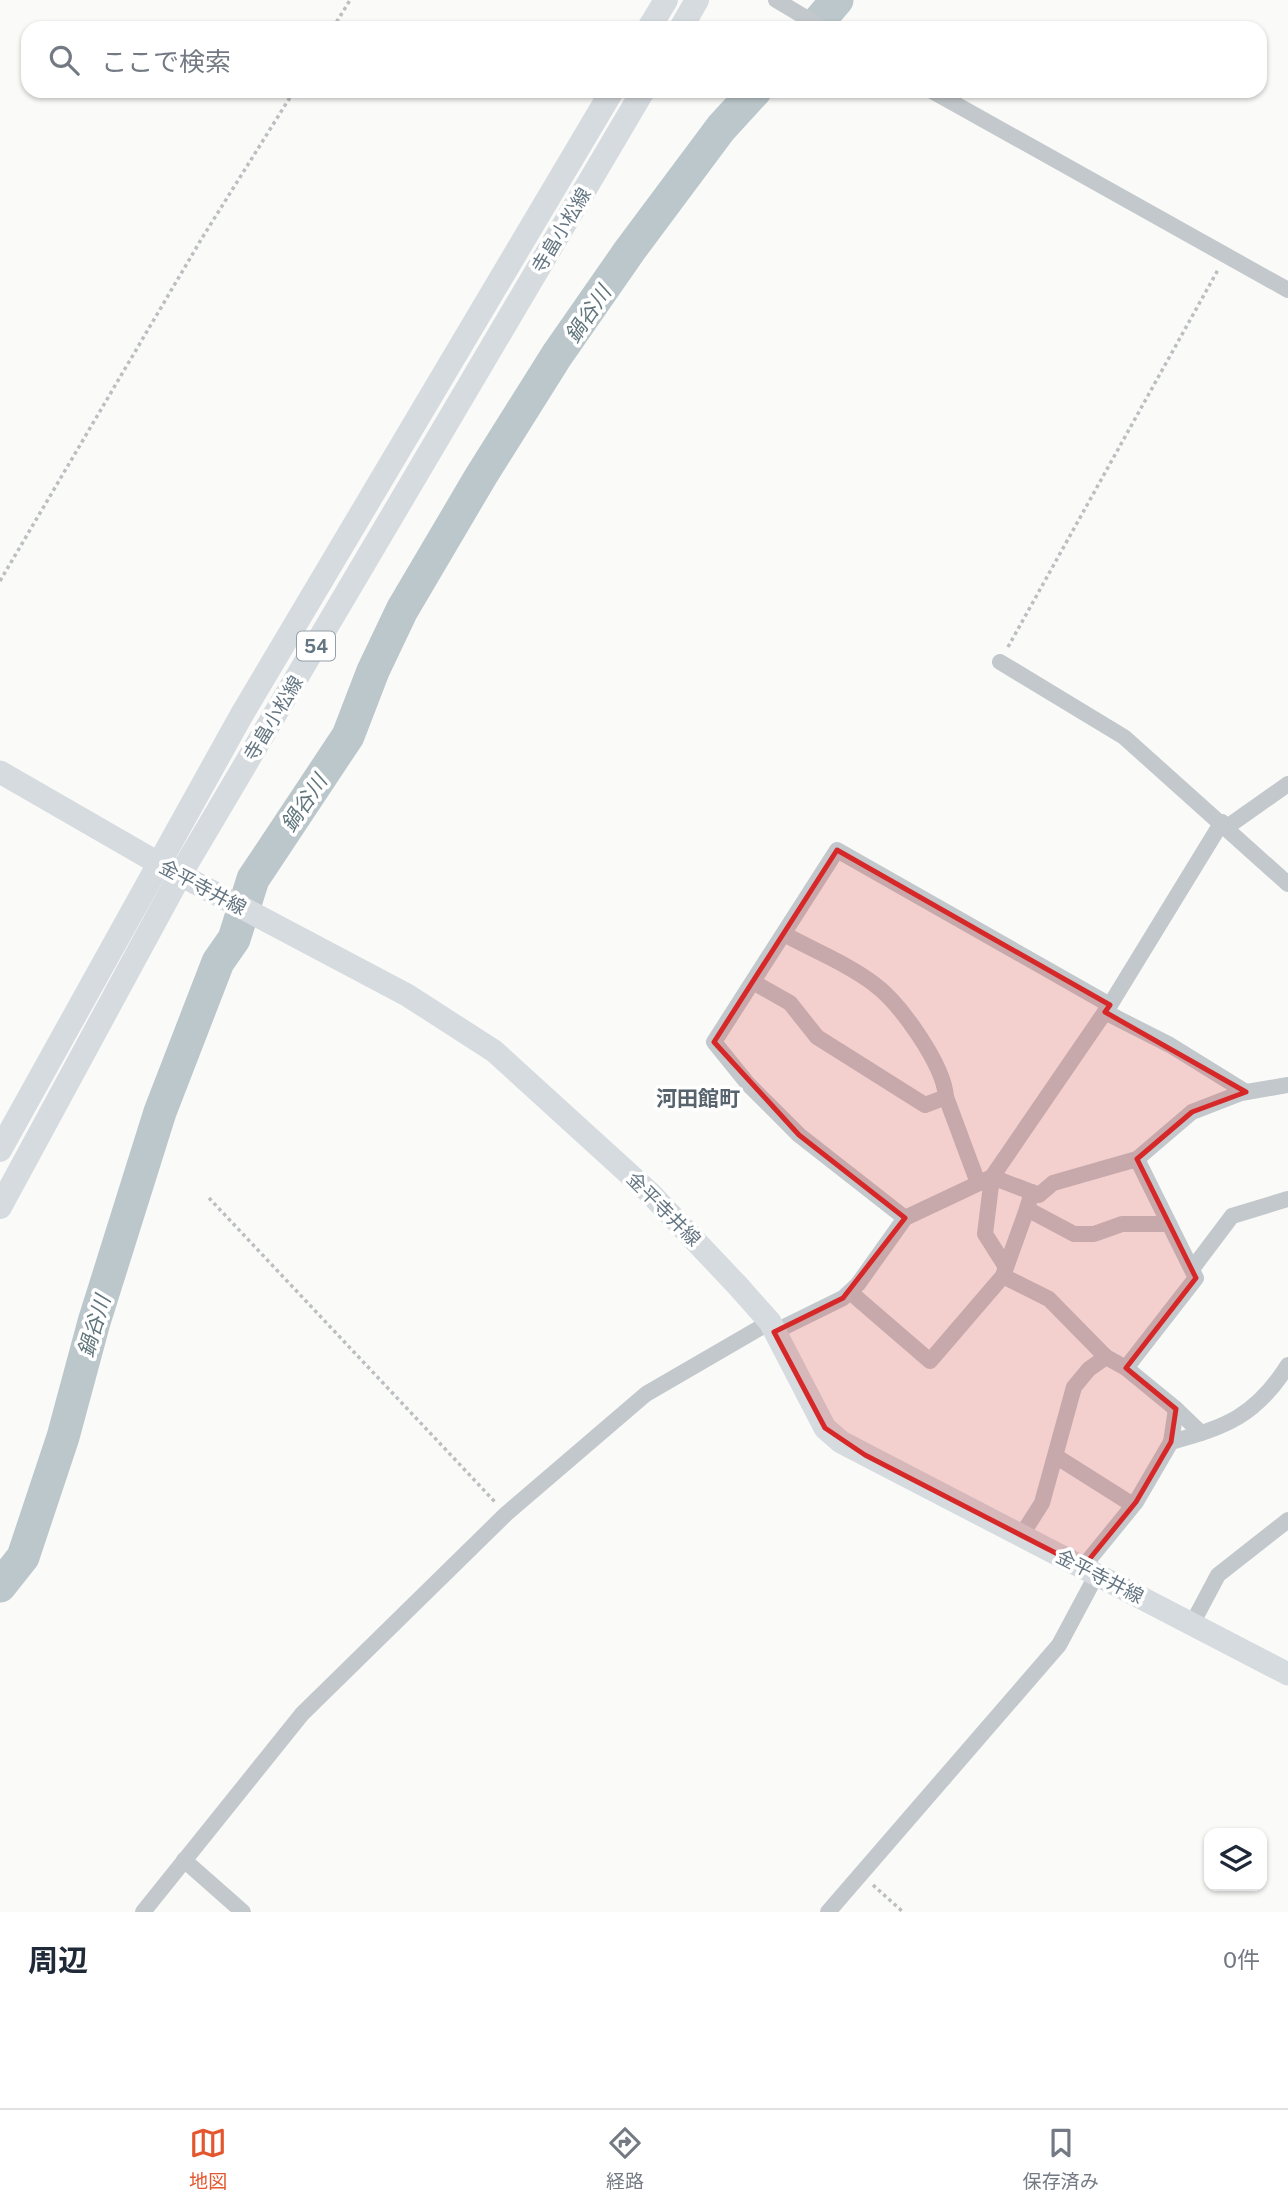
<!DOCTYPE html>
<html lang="ja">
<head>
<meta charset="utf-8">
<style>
  :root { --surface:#fff; --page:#f6f6f7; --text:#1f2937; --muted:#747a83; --line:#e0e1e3; --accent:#e4572e }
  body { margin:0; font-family:"Public Sans","Noto Sans JP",sans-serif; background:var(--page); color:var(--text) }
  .controls { position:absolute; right:21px; bottom:21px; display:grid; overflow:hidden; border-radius:14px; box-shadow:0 2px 5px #0004 }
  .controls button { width:63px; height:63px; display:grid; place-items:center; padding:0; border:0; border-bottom:2px solid var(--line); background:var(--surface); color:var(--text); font:35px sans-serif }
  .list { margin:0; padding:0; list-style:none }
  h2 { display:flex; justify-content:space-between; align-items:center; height:91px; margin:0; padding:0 28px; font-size:30px }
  h2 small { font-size:23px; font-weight:400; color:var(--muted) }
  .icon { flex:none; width:38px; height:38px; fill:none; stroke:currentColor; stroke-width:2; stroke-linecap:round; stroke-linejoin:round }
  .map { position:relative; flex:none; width:1288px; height:1912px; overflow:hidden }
  .search { position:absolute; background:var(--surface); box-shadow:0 2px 5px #0004; left:21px; right:21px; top:21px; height:77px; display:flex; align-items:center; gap:18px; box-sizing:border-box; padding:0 24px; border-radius:21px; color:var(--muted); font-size:26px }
  .sheet { height:196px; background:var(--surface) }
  nav { display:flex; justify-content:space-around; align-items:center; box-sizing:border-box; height:98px; border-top:2px solid var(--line); background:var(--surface); font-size:19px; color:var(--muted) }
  nav a { display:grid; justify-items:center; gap:4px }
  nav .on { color:var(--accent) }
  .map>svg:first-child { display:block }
</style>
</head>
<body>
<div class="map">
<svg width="1288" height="1912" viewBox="0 0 1288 1912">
  <rect width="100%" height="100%" fill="#fafaf8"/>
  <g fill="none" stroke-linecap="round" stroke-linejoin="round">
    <!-- river -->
    <g stroke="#bbc7cb" stroke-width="33">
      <path d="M813,28L837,0"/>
      <path d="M0,1586L23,1557L63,1437L94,1322L160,1112L218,962L234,939L253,879L348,736L373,671L402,610L481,476L557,355L630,250L721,128L755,91"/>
    </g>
    <!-- path -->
    <g stroke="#bbbfc2" stroke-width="3.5" stroke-dasharray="3.5 3.5" stroke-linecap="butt">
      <path d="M333,28L350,0"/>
      <path d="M0,581L202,238L294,91"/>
      <path d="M1008,647L1219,268"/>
      <path d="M209,1198L495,1502"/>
      <path d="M873,1885L903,1912"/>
    </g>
    <!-- minor -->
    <g stroke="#c3c8cc" stroke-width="16">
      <path d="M776,0L823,28"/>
      <path d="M932,91L1288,290"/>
      <path d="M1000,662L1124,737L1288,884"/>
      <path d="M1227,827L1288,784"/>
      <path d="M784,934C813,950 848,964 874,984C900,1003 944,1065 946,1097L978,1183"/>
      <path d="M753,982L790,1003L817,1037L925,1105L946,1097"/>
      <path d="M1110,1005L1222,822"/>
      <path d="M1032,1192L1027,1209L1074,1234H1094L1122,1224H1169"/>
      <path d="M905,1218L799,1135L748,1084L714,1042L837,850L1110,1005L1105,1012"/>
      <path d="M1006,1267L985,1234L992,1177L1105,1012L1170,1045L1246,1092"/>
      <path d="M1192,1269L1232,1216L1288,1199"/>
      <path d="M1004,1273L1027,1209"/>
      <path d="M850,1292L930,1361L1003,1276L1049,1299L1106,1357L1126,1368L1176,1409"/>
      <path d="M774,1332L843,1298L858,1284L905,1218L992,1177L1039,1195L1053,1183L1137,1159L1192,1112L1241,1093L1288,1085"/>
      <path d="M1126,1368L1196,1278L1137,1159"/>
      <path d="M1171,1442L1176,1409L1201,1433"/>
      <path d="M1057,1457L1133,1505"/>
      <path d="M1021,1536L1042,1503L1074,1387L1089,1369L1106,1357"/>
      <path d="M1083,1567L1136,1502L1171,1442C1226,1427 1256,1416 1288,1365"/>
      <path d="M1192,1624L1218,1575L1288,1520"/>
      <path d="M184,1860L243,1912"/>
      <path d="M143,1912L302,1714L506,1514L646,1394L770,1322"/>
      <path d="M828,1912L1059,1645L1097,1574"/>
    </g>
    <!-- secondary -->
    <path stroke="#d6dbdf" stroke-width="23" d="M0,772L158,863L407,995L494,1051L650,1193L738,1286L770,1322L825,1428L841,1442L1288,1674"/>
    <!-- primary -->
    <g stroke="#d6dbdf" stroke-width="24">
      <path d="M649,28L666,0"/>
      <path d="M681,28L697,0"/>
      <path d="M0,1150L241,716L612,91"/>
      <path d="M0,1207L180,875L643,91"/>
    </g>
  </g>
  <!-- marked area -->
  <path fill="#d62828" fill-opacity="0.2" stroke="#d62828" stroke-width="5" stroke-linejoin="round" d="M837,850L1110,1005L1105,1012L1246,1092L1192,1112L1137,1159L1196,1278L1126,1368L1176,1409L1171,1442L1136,1502L1083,1567L865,1455L825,1428L774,1332L843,1298L905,1218L799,1135L714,1042Z"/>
  <g text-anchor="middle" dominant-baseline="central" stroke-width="7" stroke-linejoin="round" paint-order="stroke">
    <!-- shield labels -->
    <rect fill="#fff" stroke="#939fa8" stroke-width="2" x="297" y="631.5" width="38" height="29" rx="5"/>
    <g font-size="18" font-weight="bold" fill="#657683">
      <text x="316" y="646">54</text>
    </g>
    <!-- street labels -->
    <g font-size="19" fill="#657683" stroke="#fff">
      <text transform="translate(561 230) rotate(-59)">寺畠小松線</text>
      <text transform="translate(273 718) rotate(-59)">寺畠小松線</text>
      <text transform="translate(203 887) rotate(28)">金平寺井線</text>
      <text transform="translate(664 1209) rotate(45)">金平寺井線</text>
      <text transform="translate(1100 1576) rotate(27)">金平寺井線</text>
    </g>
    <!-- water labels -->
    <g font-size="21" font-style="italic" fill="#60757c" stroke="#fff">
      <text transform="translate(588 314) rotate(-56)">鍋谷川</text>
      <text transform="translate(304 803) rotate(-56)">鍋谷川</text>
      <text transform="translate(94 1326) rotate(-73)">鍋谷川</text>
    </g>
    <!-- neighbourhood labels -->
    <g font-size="21" font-weight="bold" fill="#57646e" stroke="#fff">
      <text x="698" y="1098">河田館町</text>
    </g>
  </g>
</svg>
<div class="controls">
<button><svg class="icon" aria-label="layers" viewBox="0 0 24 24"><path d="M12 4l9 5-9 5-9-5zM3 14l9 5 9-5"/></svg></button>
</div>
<div class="search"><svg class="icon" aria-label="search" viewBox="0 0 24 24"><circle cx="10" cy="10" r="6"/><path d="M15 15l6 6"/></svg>ここで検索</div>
</div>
<section class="sheet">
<h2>周辺<small>0件</small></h2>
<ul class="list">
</ul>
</section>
<nav>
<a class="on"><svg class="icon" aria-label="map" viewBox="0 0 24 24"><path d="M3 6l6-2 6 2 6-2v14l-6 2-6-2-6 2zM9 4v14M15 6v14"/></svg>地図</a>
<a><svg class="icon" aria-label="directions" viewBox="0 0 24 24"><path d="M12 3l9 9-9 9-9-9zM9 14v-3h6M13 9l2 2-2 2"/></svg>経路</a>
<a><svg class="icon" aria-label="saved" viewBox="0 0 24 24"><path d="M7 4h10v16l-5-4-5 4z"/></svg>保存済み</a>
</nav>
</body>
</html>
